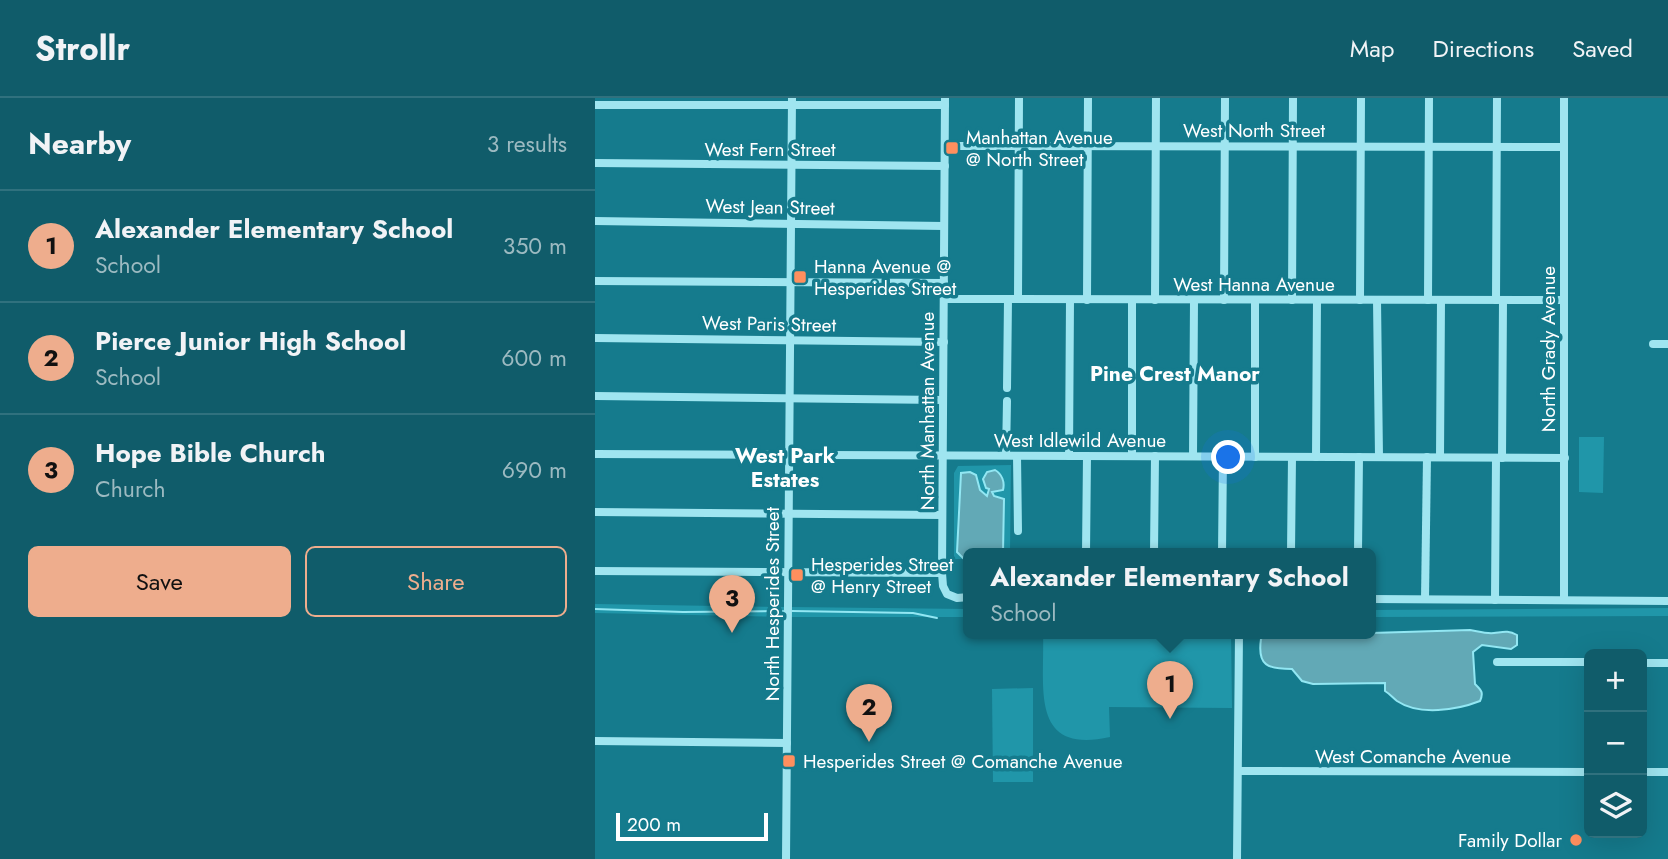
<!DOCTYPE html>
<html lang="en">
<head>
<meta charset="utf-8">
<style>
  :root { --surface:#105c6a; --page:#1e6572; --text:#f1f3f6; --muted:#9cbac1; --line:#30717e; --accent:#eead8d }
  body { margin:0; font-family:Jost,sans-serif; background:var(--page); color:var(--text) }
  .controls { position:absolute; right:21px; bottom:21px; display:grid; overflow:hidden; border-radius:10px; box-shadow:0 7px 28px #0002 }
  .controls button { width:63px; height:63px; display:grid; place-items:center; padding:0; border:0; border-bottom:2px solid var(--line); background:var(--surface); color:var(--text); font:35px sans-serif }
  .scale { position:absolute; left:21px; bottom:18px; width:152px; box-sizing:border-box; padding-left:7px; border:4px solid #fff; border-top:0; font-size:19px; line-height:24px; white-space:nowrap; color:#fff; -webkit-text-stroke:5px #157b8d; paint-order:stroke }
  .you { position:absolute; left:634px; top:360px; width:24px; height:24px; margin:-18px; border:5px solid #fff; border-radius:50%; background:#1a73e8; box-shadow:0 0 0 10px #1a73e833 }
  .badge { display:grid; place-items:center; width:46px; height:46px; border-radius:50%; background:var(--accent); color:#111; font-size:23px; font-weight:700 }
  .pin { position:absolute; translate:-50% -58px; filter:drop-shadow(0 2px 4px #0008) }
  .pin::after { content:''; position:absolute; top:37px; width:24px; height:21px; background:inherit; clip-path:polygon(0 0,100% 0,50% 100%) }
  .popup { position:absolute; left:368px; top:450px; width:413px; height:91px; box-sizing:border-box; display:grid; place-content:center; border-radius:10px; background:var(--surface); filter:drop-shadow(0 2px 5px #0005); font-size:23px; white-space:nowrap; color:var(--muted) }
  .popup b { font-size:26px; color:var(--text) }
  .popup::after { content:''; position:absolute; left:50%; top:100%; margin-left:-14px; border:14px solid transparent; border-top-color:var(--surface) }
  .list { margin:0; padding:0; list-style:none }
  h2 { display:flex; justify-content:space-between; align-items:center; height:91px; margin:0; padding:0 28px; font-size:30px }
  h2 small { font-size:23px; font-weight:400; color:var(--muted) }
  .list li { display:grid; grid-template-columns:46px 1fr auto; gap:21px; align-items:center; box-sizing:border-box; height:112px; padding:0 28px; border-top:2px solid var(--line) }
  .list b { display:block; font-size:26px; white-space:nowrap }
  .list p { margin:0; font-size:23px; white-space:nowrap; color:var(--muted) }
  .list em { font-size:23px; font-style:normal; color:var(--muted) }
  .actions { display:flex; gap:14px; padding:21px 28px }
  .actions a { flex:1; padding:16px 0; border:2px solid var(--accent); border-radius:10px; text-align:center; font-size:24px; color:var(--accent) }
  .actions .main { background:var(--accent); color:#111 }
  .icon { flex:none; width:38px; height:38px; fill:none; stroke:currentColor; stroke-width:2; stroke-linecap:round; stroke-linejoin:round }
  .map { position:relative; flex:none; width:1073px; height:761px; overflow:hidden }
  header { display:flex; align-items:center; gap:42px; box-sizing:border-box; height:98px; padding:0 35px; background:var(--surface); border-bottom:2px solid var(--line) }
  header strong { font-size:33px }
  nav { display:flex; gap:38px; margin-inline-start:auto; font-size:24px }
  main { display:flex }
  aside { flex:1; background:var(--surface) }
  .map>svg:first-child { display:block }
</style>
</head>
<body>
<header>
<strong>Strollr</strong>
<nav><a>Map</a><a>Directions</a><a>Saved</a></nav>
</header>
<main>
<aside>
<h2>Nearby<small>3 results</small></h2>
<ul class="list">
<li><span class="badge">1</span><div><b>Alexander Elementary School</b><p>School</p></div><em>350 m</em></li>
<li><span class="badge">2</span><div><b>Pierce Junior High School</b><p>School</p></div><em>600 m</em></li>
<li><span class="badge">3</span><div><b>Hope Bible Church</b><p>Church</p></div><em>690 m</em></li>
</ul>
<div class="actions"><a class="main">Save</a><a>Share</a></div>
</aside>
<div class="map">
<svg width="1073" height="761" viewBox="0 0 1073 761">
  <rect width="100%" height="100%" fill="#157b8d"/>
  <!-- green -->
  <g fill="#2096a9">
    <path d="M984,339H1009L1008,395L984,394Z"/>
    <path d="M416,367L415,455H408L409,402L397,396V394L408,392L406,376L397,372L392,375V398L385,392L378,375L370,374L363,411L362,454L369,461H359V375L363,368Z"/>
    <path d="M0,506L190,509V519L0,515Z"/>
    <path d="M195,509L374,511V519H195Z"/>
    <path d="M1073,510V518L776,519V512Z"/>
    <path d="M448,535H636L637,610L514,609L515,639C434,657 450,589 448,535Z"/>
    <path d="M438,590V684H398L397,591Z"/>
  </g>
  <!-- water -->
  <g fill="#62a9b6" stroke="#92e7f3" stroke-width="2">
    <path d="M400,372C407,376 410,384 408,392L397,394L399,398L409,401L408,455H374V461H369L362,454L366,375L375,374L381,377L385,392L392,398L394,391L391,390L388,381L392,374Z"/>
    <path d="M875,532C882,533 891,536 899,535C908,534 913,532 922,537V547L916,551L887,547L878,554L880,586C886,592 889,594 885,603C862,612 824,618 802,603C798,600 795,596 790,593V585L718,586L707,583L697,571C673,571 662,568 666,541L673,535H776Z"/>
  </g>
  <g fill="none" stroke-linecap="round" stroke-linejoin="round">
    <!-- stream -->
    <g stroke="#92e7f3" stroke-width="2">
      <path d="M0,511L88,514L188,513"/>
      <path d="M197,513L318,515L342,520"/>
    </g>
    <!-- minor -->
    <g stroke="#9fe5f0" stroke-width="8">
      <path d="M350,0L347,475L348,488L352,496L362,500L374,499"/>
      <path d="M969,0V502"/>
      <path d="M0,7H350"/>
      <path d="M350,48L967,49"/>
      <path d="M0,65L350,68"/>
      <path d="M0,123L349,128"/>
      <path d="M0,183L349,185"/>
      <path d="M349,201L969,202"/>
      <path d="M423,201L424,0"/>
      <path d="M492,202L493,0"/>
      <path d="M560,202L561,0"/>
      <path d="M629,202L630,0"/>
      <path d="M697,202L698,0"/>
      <path d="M765,202L766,0"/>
      <path d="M782,202L784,359"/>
      <path d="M833,202L834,0"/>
      <path d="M901,202L902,0"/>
      <path d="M0,240L349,244"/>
      <path d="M1058,246H1073"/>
      <path d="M412,290L413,201"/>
      <path d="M0,298L348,302"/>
      <path d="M0,356L970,360"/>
      <path d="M411,357L412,303"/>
      <path d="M422,358L423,433"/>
      <path d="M474,358L475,202"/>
      <path d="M537,358V202"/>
      <path d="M598,358L599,202"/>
      <path d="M660,359V202"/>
      <path d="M721,359L722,202"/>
      <path d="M845,359L846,202"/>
      <path d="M907,360L908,202"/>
      <path d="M0,414L347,417"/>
      <path d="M491,455L492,358"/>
      <path d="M559,455L560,358"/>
      <path d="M627,455L628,358"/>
      <path d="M696,455L697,359"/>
      <path d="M763,455L764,359"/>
      <path d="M0,473L347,475"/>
      <path d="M776,501L1073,503"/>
      <path d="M830,501L832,359"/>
      <path d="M900,502L901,360"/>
      <path d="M902,564H994"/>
      <path d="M1047,565H1073"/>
      <path d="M0,643L192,645"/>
      <path d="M643,673L994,674"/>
      <path d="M1047,674H1073"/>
      <path d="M191,761L197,0"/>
      <path d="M642,761L644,535"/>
    </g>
  </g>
  <!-- markers -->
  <g fill="#ff8f5e" stroke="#157b8d" stroke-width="2.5">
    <rect x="350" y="43" width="14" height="14" rx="3.5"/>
    <rect x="198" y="172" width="14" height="14" rx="3.5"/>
    <rect x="195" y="470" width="14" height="14" rx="3.5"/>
    <rect x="187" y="656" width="14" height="14" rx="3.5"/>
    <circle cx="981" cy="742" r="7"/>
  </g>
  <g text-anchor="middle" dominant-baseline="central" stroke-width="7" stroke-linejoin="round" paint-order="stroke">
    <!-- street labels -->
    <g font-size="19" fill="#fff" stroke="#157b8d">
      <text x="659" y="32">West North Street</text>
      <text x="175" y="51">West Fern Street</text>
      <text transform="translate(175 109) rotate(1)">West Jean Street</text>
      <text x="659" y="186">West Hanna Avenue</text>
      <text transform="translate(174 226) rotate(1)">West Paris Street</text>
      <text transform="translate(953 251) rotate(-90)">North Grady Avenue</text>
      <text transform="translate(332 313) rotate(-90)">North Manhattan Avenue</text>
      <text x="485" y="342">West Idlewild Avenue</text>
      <text transform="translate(177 506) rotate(-90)">North Hesperides Street</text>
      <text x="818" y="658">West Comanche Avenue</text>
    </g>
    <!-- poi labels -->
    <g font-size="19" fill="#fff" stroke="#157b8d" text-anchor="start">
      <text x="371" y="39">Manhattan Avenue<tspan x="371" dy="22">@ North Street</tspan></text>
      <text x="219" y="168">Hanna Avenue @<tspan x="219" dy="22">Hesperides Street</tspan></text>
      <text x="216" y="466">Hesperides Street<tspan x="216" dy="22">@ Henry Street</tspan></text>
      <text x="208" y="663">Hesperides Street @ Comanche Avenue</text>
      <text x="967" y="742" text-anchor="end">Family Dollar</text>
    </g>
    <!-- neighbourhood labels -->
    <g font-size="21" font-weight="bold" fill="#fff" stroke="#157b8d">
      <text x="580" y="276">Pine Crest Manor</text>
      <text x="190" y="358">West Park<tspan x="190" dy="24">Estates</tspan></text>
    </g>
  </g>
</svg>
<div class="controls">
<button>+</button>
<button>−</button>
<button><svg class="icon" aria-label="layers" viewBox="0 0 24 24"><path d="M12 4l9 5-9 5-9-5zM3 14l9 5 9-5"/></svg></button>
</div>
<div class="scale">200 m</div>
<div class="you"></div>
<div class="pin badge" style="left:575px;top:621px">1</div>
<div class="popup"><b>Alexander Elementary School</b>School</div>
<div class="pin badge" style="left:274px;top:644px">2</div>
<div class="pin badge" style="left:137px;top:535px">3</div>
</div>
</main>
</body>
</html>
